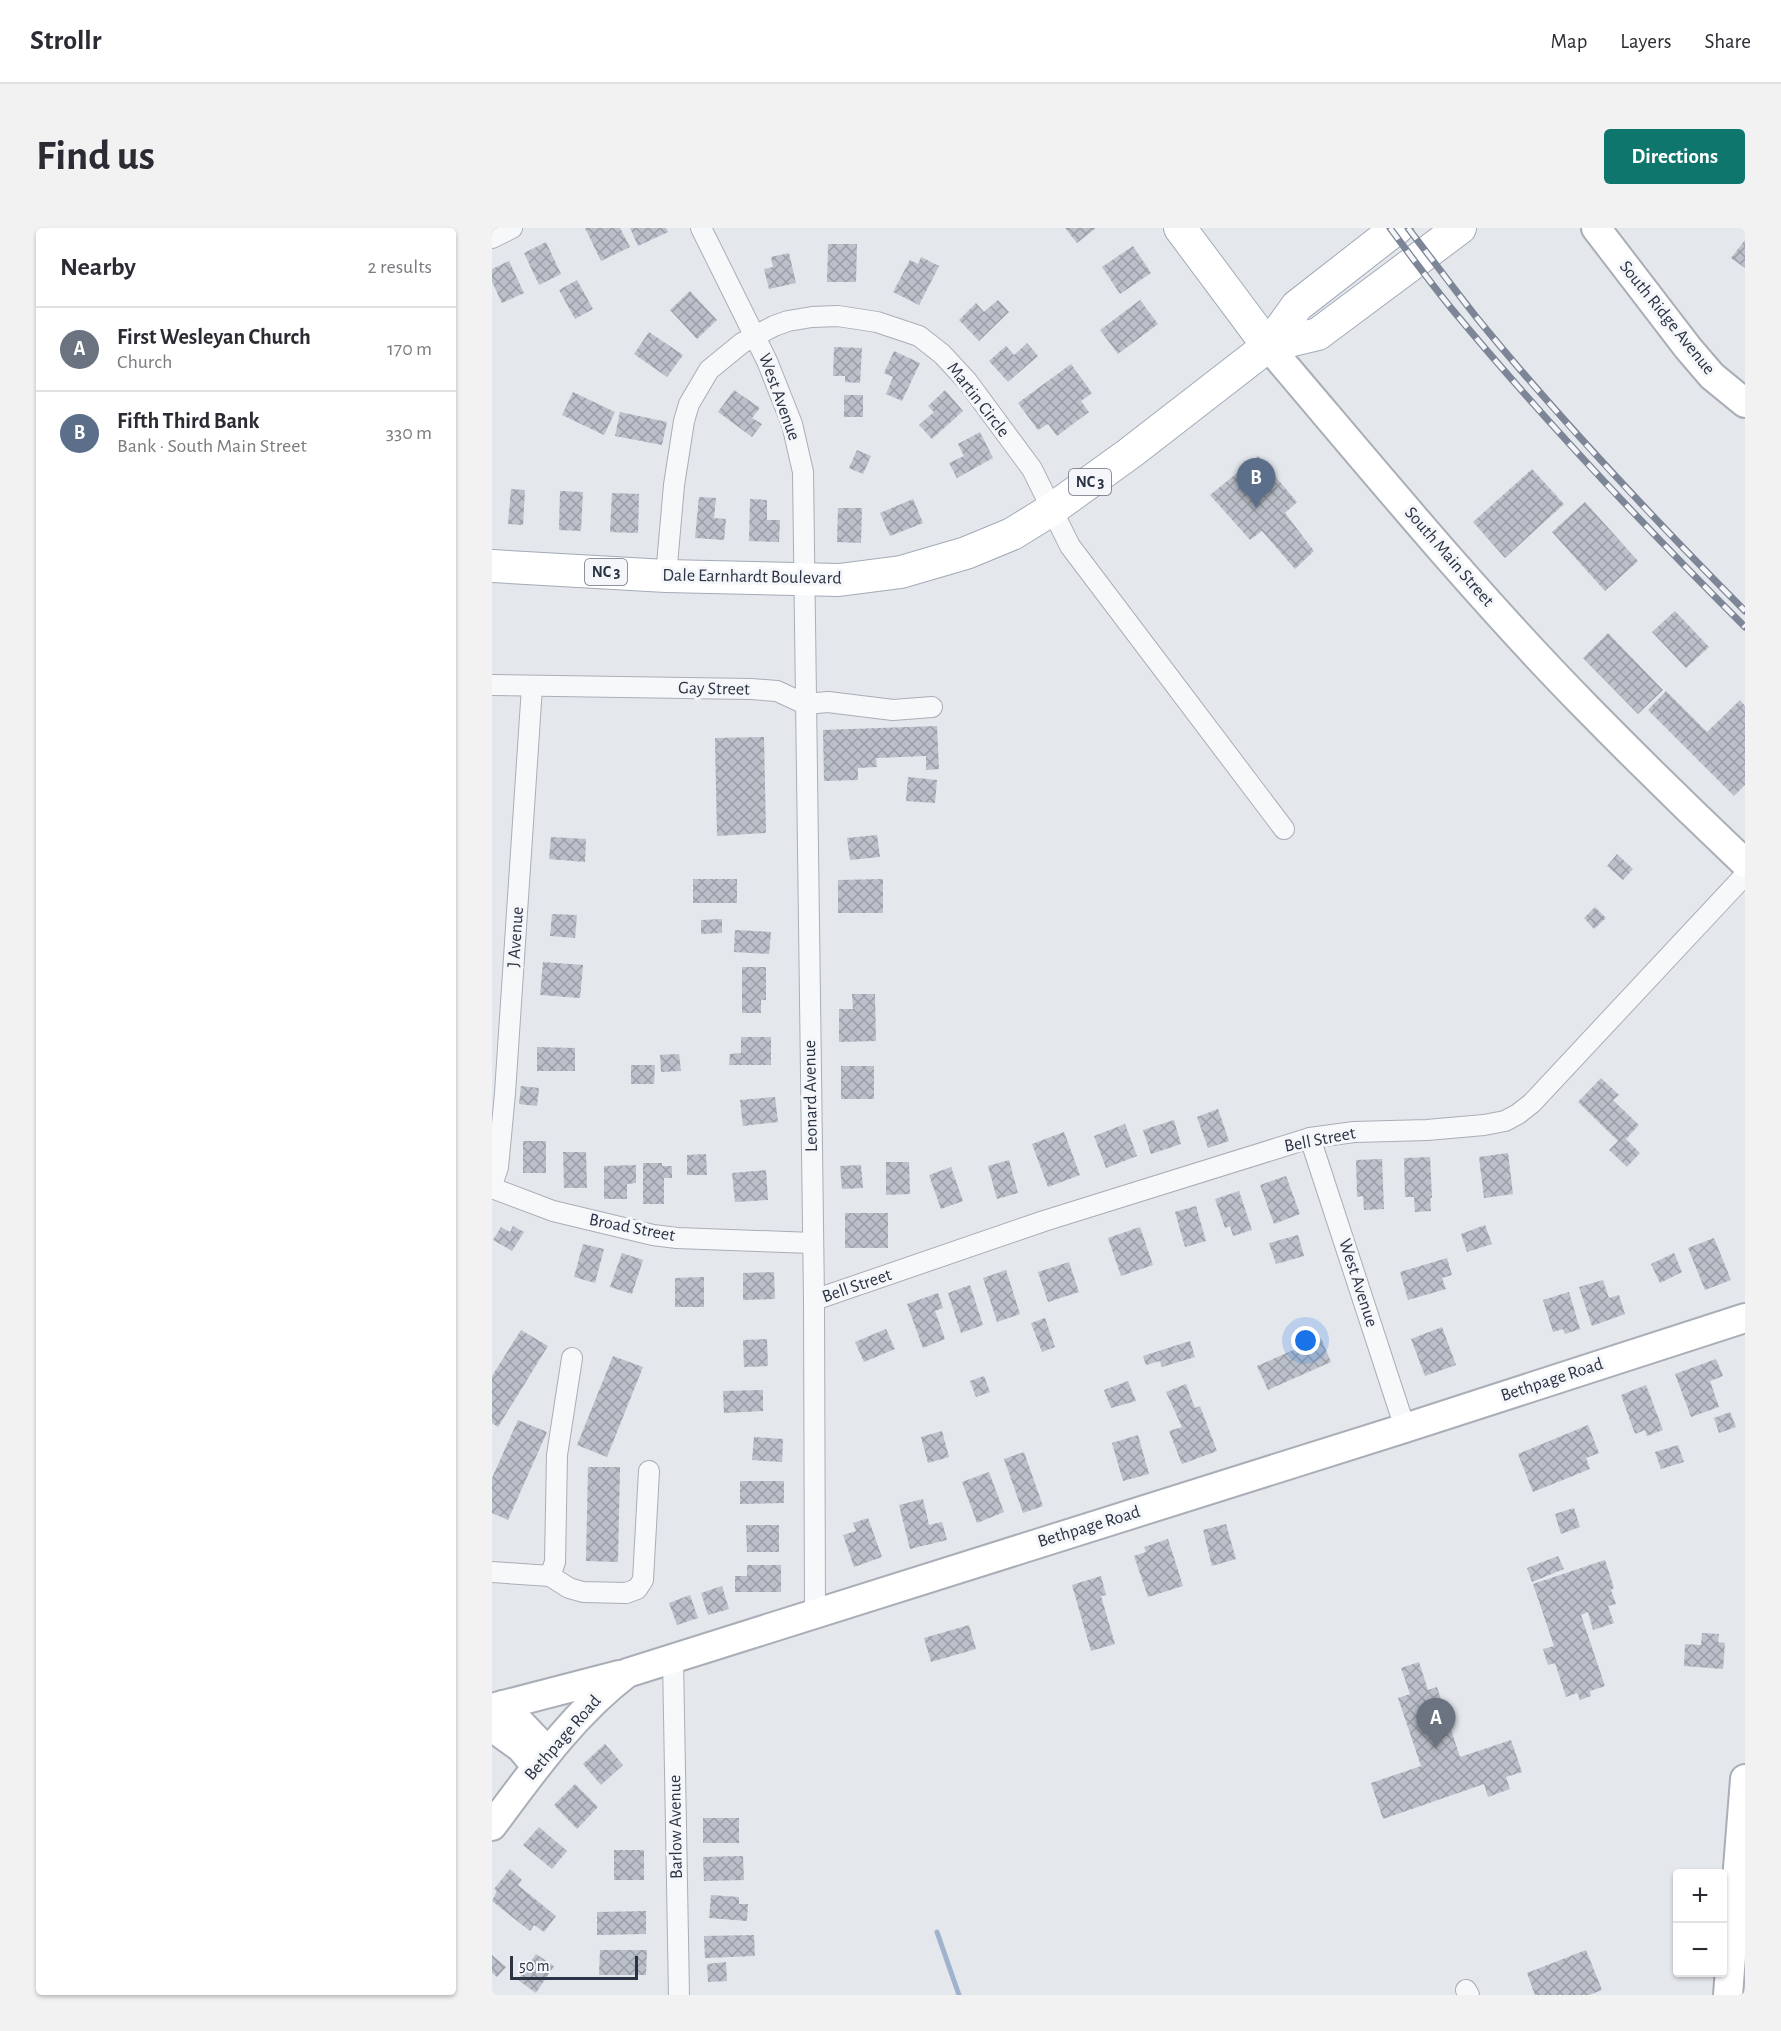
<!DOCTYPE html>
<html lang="en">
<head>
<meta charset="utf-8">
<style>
  :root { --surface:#fff; --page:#f2f2f3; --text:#2b2b33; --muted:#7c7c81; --line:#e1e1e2; --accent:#0f766e }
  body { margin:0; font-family:"Alegreya Sans",sans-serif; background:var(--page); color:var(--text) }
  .controls { position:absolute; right:18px; bottom:18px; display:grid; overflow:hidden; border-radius:6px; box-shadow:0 2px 4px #0004 }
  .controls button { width:54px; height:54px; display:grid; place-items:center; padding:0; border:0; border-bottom:2px solid var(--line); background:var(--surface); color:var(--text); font:30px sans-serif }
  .scale { position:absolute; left:18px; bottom:15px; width:128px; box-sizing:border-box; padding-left:6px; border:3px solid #2b3445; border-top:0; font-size:16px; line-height:21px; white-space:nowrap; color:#2b3445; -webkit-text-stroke:4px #f4f6f9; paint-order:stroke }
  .you { position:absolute; left:814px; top:1113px; width:21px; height:21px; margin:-15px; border:4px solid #fff; border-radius:50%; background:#1a73e8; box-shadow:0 0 0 9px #1a73e833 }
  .badge { display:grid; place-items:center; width:39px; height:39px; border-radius:50%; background:var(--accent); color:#fff; font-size:20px; font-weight:700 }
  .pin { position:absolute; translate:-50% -50px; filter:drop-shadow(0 2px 3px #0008) }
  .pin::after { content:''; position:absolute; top:32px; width:21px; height:18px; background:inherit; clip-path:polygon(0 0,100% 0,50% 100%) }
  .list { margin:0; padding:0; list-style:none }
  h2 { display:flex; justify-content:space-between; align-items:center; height:78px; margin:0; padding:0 24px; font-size:26px }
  h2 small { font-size:20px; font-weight:400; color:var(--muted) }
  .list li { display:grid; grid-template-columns:39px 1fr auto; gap:18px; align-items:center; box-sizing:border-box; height:84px; padding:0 24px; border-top:2px solid var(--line) }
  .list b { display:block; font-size:22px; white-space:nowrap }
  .list p { margin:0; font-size:20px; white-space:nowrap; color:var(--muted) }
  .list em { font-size:20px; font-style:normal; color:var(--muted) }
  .map { position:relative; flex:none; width:1253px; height:1767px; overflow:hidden; border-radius:6px }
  header { display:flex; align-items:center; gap:36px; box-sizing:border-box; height:84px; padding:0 30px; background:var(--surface); border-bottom:2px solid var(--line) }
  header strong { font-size:28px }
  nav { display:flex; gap:33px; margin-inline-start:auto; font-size:21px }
  .intro { display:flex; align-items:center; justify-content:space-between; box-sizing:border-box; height:144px; padding:0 36px }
  h1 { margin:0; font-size:42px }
  .button { padding:15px 27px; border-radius:6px; background:var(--accent); color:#fff; font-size:21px; font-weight:700 }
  main { display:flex; gap:36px; padding:0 36px }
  aside { flex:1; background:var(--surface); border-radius:6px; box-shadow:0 2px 4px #0004 }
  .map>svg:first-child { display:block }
</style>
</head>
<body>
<header>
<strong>Strollr</strong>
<nav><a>Map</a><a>Layers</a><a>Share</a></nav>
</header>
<div class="intro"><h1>Find us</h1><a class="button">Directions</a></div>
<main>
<aside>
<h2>Nearby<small>2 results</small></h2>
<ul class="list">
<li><span class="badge" style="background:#6b7280">A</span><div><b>First Wesleyan Church</b><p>Church</p></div><em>170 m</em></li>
<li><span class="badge" style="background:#5c6f8a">B</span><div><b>Fifth Third Bank</b><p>Bank · South Main Street</p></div><em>330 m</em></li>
</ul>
</aside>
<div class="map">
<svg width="1253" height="1767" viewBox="0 0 1253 1767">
  <defs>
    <pattern id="building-cross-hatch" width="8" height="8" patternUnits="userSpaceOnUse" patternTransform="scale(1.5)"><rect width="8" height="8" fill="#bbc0ca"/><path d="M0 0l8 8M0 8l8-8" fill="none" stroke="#989da6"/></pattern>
  </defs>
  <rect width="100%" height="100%" fill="#e4e7ec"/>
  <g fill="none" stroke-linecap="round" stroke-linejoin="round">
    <!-- stream -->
    <path stroke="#9fb4cc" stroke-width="5" d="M445,1704L467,1767"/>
  </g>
  <!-- building -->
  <g fill="url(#building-cross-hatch)">
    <path d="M93,0H128L138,19L109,33Z"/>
    <path d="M138,0H174L176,4L146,18Z"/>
    <path d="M573,0H604L585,15Z"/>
    <path d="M1253,12V40L1239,30Z"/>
    <path d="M54,14L69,46L47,57L32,25Z"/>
    <path d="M336,16H365L364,54H335Z"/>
    <path d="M641,18L659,45L628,66L610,39Z"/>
    <path d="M297,25L304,55L277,61L272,41L281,39L279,29Z"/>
    <path d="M429,29L447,38L427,77L401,64L418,32L426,36Z"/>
    <path d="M17,33L32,65L10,75L0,54V41Z"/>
    <path d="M85,52L101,81L83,91L67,62Z"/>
    <path d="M198,63L225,92L205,111L178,82Z"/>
    <path d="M506,72L517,84L487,113L467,92L484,75L492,84Z"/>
    <path d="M648,72L666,96L626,126L608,102Z"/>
    <path d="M157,104L191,127L175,149L142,126Z"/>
    <path d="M535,115L546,128L516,154L497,133L514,118L522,127Z"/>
    <path d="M342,119L370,120L368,155L353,154V148H341Z"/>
    <path d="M402,123L428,135L410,173L394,166L401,149L392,145Z"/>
    <path d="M579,136L600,165L589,173L597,184L565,208L556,196L546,202L526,175Z"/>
    <path d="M242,162L268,180L260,190L270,196L260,209L226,184Z"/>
    <path d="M453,162L471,183L440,211L427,197L442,184L436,178Z"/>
    <path d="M81,164L123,184L112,207L70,187Z"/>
    <rect x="352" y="167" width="19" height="22"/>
    <path d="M128,184L175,194L170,217L123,208Z"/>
    <path d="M488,204L501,230L465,250L457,235L472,228L466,216Z"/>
    <path d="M365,222L379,228L371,246L357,240Z"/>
    <path d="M766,228L805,274L793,285L822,323L803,341L770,303L758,312L718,267Z"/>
    <path d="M1040,241L1072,276L1013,330L981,294Z"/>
    <path d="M19,261L33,262L31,297L16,296Z"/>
    <path d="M68,263L91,264L89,303L67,302Z"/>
    <path d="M120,265L147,266L146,305L118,304Z"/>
    <path d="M207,269L224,270L222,290L234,291L232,312L203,310Z"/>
    <path d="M258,271L275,272V292H288L287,314L257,313Z"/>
    <path d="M421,271L431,295L398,308L388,285Z"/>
    <path d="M1093,274L1146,333L1113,363L1060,304Z"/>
    <path d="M346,280H370L369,315L345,314Z"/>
    <path d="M1183,383L1217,419L1194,440L1160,404Z"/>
    <path d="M1116,405L1171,462L1146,486L1091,430Z"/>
    <path d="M1174,463L1215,504L1248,472L1253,478V557L1242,568L1156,482Z"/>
    <path d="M445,498L447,541L434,542V528L384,530L385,539L366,540V552L332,553L331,502Z"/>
    <path d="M272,509L274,605L225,608L223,510Z"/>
    <path d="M416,549L445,552L443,575L414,573Z"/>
    <path d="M385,607L388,629L358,632L355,610Z"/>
    <path d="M59,609L94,611L93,634L57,631Z"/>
    <path d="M1125,626L1141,641L1131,652L1115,638Z"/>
    <rect x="201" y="651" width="44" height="24"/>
    <path d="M391,651V685H346V652Z"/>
    <path d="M1103,679L1114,690L1102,701L1092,690Z"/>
    <path d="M60,686L85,687L83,710L58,708Z"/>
    <path d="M230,691V705L209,706V692Z"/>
    <path d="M243,702L279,704L277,726L242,724Z"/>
    <path d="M51,734L91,737L88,770L48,767Z"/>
    <path d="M250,739H274V772H269V785H250Z"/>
    <path d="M360,766H383L384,813L347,814V781H361Z"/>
    <path d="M249,809H279V837H237L238,826L249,825Z"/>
    <path d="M45,819L83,820V843H45Z"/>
    <path d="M187,826L189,843L169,844L168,827Z"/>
    <path d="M139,837H163L162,856H139Z"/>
    <rect x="349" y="838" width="33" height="33"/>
    <path d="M1109,850L1127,867L1121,872L1147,897L1134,911L1148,925L1135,939L1117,922L1126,913L1086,874Z"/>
    <path d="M29,858L47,860L45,878L27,876Z"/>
    <path d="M283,869L286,894L251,898L248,872Z"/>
    <path d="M726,881L737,913L716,920L705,889Z"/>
    <path d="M682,892L689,916L659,926L651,902Z"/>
    <path d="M633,896L645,928L614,940L602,908Z"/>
    <path d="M572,904L588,947L556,959L540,916Z"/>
    <rect x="31" y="913" width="23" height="32"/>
    <path d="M71,924H94L95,960H72Z"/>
    <path d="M1016,925L1021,966L992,970L987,929Z"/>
    <path d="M214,926L215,947H195V927Z"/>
    <path d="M938,929L940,970H938L939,983L923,984L922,969H913L912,930Z"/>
    <path d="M890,931L892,981L872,982L871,968L865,969L864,932Z"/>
    <path d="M517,932L526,965L505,971L496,938Z"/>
    <path d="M394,934H417L418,966L394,967Z"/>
    <path d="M151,935H170V938H180V950H172V976H151Z"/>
    <path d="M144,937V955L135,956V971H112V938Z"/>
    <path d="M369,937L371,960L350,961L348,938Z"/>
    <path d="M459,939L471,973L449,981L437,947Z"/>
    <path d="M274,942L276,972L243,974L240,945Z"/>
    <path d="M794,948L808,986L782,996L768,957Z"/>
    <path d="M747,963L760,1002L741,1008L738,998L733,1000L723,971Z"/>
    <path d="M704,978L714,1013L693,1019L683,984Z"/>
    <rect x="353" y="985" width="43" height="35"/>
    <path d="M993,997L1000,1016L975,1024L969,1006Z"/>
    <path d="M21,998L32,1004L20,1023L1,1012L9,999L18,1004Z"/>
    <path d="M648,999L661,1037L629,1048L616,1010Z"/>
    <path d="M806,1007L812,1028L784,1036L777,1015Z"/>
    <path d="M1222,1010L1239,1052L1213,1062L1196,1020Z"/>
    <path d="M91,1016L112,1021L103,1055L82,1049Z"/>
    <path d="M130,1025L151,1032L140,1066L118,1059Z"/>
    <path d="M1182,1025L1190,1044L1168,1055L1159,1036Z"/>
    <path d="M955,1030L960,1047L950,1050L954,1061L916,1072L908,1044Z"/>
    <path d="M577,1034L587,1064L556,1074L546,1044Z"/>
    <path d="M514,1042L528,1086L505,1094L491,1050Z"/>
    <path d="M282,1044L283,1071L251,1072V1045Z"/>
    <path d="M212,1049V1079H183V1050Z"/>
    <path d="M1111,1052L1117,1070L1127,1067L1133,1086L1100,1098L1087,1059Z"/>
    <path d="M478,1057L491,1097L469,1105L456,1065Z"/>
    <path d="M1077,1064L1088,1101L1073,1106L1071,1101L1061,1104L1051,1072Z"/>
    <path d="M446,1065L451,1080L443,1083L453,1111L431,1120L415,1076Z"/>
    <path d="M553,1090L563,1119L550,1124L539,1095Z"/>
    <path d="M950,1099L964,1137L933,1148L919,1111Z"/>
    <path d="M394,1101L403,1121L372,1134L363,1114Z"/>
    <path d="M29,1102L56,1118L6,1199L0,1195V1148Z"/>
    <path d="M829,1110L839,1134L776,1162L765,1138Z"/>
    <path d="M275,1111L276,1138L252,1139L251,1112Z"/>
    <path d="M698,1113L703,1129L670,1139L668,1133L654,1137L651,1128Z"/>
    <path d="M121,1128L151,1139L115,1229L85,1217Z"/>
    <path d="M1224,1131L1231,1148L1218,1153L1227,1179L1199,1189L1183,1146Z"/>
    <path d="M492,1148L498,1164L484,1169L478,1153Z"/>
    <path d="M636,1153L644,1173L619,1180L612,1162Z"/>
    <path d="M694,1156L703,1180L708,1178L725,1223L690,1236L677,1203L690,1199L674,1164Z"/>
    <path d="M1154,1157L1171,1202L1155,1208L1153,1202L1143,1206L1129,1167Z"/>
    <path d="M271,1162V1183L232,1185L231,1163Z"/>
    <path d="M1238,1184L1244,1199L1227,1205L1222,1190Z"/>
    <path d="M26,1192L55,1204L16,1292L0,1285V1250Z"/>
    <path d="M1096,1197L1107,1225L1094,1230L1098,1241L1041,1264L1026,1226Z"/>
    <path d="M450,1203L457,1229L436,1235L429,1209Z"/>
    <path d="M646,1207L657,1246L631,1253L620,1215Z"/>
    <path d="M262,1209L291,1211L290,1234L260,1232Z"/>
    <path d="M1186,1217L1192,1234L1169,1241L1163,1224Z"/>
    <path d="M532,1224L551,1278L531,1285L512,1231Z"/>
    <path d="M96,1239H128L126,1334L94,1333Z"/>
    <path d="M497,1244L512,1284L485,1295L470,1254Z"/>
    <path d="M248,1253H292V1275L248,1276Z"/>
    <path d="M431,1271L437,1297L450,1294L455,1312L418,1321L407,1277Z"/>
    <path d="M1082,1280L1088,1299L1069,1306L1063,1286Z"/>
    <path d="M376,1290L390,1329L362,1339L351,1307L364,1303L361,1295Z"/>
    <path d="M734,1296L744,1331L720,1338L711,1302Z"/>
    <path d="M254,1297H287V1324H255Z"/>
    <path d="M676,1311L691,1358L656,1369L642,1328L654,1324L652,1319Z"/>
    <path d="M1066,1328L1072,1341L1040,1354L1035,1340Z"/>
    <path d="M1113,1332L1122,1360L1119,1362L1124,1376L1116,1378L1122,1395L1101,1402L1096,1384L1089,1387L1113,1458L1098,1463L1099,1468L1088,1472L1085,1465L1074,1469L1063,1435L1056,1437L1051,1421L1062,1418L1041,1356Z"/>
    <path d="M255,1337H289V1364H243V1348H255Z"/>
    <path d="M609,1348L614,1367L609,1368L623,1416L599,1423L580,1357Z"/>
    <path d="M230,1358L237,1381L216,1387L209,1365Z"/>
    <path d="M198,1367L206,1390L185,1397L177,1375Z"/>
    <path d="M477,1397L484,1421L439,1434L432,1410Z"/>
    <path d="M1210,1405L1227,1406L1226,1414L1233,1415L1231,1441L1192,1438L1193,1416L1209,1417Z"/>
    <path d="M927,1434L936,1462L945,1459L968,1529L1019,1512L1030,1544L1014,1549L1018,1561L996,1569L992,1556L891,1591L879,1555L929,1538L906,1470L918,1466L909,1440Z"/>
    <path d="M113,1516L131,1537L109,1557L91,1536Z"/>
    <path d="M83,1556L106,1579L85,1601L62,1577Z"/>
    <rect x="211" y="1590" width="36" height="25"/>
    <path d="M47,1599L75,1623L60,1641L31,1617Z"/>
    <rect x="122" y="1622" width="30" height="30"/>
    <path d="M251,1628L252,1652L212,1653L211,1629Z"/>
    <path d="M18,1641L30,1652L26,1657L64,1688L52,1704L42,1697L38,1703L0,1673L5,1663L2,1661Z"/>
    <path d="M219,1667L247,1669V1676H256L255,1693L217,1690Z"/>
    <path d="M154,1683V1706L105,1707V1684Z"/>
    <path d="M262,1707L263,1728L213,1730L212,1708Z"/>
    <path d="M108,1722H155L154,1747H107Z"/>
    <path d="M1094,1722L1110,1762L1097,1767H1043L1035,1745Z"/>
    <path d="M44,1726L62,1738L44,1765L26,1752Z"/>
    <path d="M0,1727L14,1739L5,1749L0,1745Z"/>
    <path d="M234,1734L235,1753L216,1754L215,1736Z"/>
  </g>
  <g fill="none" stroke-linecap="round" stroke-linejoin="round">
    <defs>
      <g id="street">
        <path d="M209,0L275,133L300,196L311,244L322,1072L323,1385"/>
        <path d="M0,10L20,0"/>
        <path d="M174,348L182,257L192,193L197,176L217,142L250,115L282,98L296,93L320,89L346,88L385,94L427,108L450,126L475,153L540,241L578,318L792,601"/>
        <path d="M0,457L259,461L285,463L313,476L336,474L401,482L440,479"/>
        <path d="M818,910L913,1200"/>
        <path d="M0,957L6,939L13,865L40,459"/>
        <path d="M0,960L61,983L161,1007L185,1010L321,1015"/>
        <path d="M322,1072L552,993L818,910L862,904L935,902L992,897L1013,893L1026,886L1040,875L1253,647"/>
        <path d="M0,1344L58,1348L77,1360L91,1364L134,1365L145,1361L151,1352L157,1243"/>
        <path d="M58,1348L63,1334L65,1227L80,1130"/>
        <path d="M181,1431L187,1767"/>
        <path d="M974,1762L977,1767"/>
      </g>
      <g id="secondary">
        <path d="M1104,0L1196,120L1220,148L1253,175"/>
        <path d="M776,118C880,240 982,365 1094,479C1146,532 1199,584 1253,635"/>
        <path d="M11,1477L56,1524"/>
        <path d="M0,1480L127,1447"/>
        <path d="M0,1499L29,1520L39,1532"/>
        <path d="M0,1598C41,1543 80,1487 135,1445L913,1200L1253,1090"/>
        <path d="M1236,1767L1253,1551"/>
      </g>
      <g id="primary">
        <path d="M688,0L776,118"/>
        <path d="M776,118L826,106L968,0"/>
        <path d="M0,338L174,348L347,352L409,344L474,325L520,306L559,282L638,225L776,118L805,78L905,0"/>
      </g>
    </defs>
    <!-- street casing -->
    <use href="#street" stroke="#a9aeb7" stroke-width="22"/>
    <!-- secondary casing -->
    <use href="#secondary" stroke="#a9aeb7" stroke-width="32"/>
    <!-- primary casing -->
    <use href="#primary" stroke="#a3abb8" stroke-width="34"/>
    <!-- street -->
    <use href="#street" stroke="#f7f8fa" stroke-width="20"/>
    <!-- secondary -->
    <use href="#secondary" stroke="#fff" stroke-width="28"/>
    <!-- primary -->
    <use href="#primary" stroke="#fff" stroke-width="32"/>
    <defs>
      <g id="rail">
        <path d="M898,0C918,27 938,54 959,80C1051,191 1151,297 1253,399"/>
        <path d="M916,0C939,30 962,61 985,90C1069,193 1160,289 1253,383"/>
      </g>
    </defs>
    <!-- rail casing -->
    <use href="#rail" stroke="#7d8696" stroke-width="7"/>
    <!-- rail -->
    <use href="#rail" stroke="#f4f6f9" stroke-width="4.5" stroke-dasharray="14" stroke-linecap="butt"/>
  </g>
  <g text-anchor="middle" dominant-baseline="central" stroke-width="6" stroke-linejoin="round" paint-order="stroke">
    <!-- shield labels -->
    <g fill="#f4f6f9" stroke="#676e7b" stroke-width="1.5">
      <rect x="577" y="241" width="42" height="26" rx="4.5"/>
      <rect x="93" y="331" width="42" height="26" rx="4.5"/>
    </g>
    <g font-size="16" font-weight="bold" fill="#2b3445">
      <text x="598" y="254">NC 3</text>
      <text x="114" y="344">NC 3</text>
    </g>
    <!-- street labels -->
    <g font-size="18" fill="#2b3445" stroke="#f4f6f9">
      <text transform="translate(1175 90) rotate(51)">South Ridge Avenue</text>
      <text transform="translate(287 169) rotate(70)">West Avenue</text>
      <text transform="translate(486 172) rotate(52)">Martin Circle</text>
      <text transform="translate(957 329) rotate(49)">South Main Street</text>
      <text transform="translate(260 349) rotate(1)">Dale Earnhardt Boulevard</text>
      <text transform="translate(222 461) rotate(1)">Gay Street</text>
      <text transform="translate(24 709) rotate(-86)">J Avenue</text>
      <text transform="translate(319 868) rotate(-91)">Leonard Avenue</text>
      <text transform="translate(828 912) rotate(-11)">Bell Street</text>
      <text transform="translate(140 1000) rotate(11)">Broad Street</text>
      <text transform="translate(866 1055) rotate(72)">West Avenue</text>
      <text transform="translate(365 1058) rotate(-19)">Bell Street</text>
      <text transform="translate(1060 1152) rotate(-18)">Bethpage Road</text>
      <text transform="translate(597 1299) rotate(-17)">Bethpage Road</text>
      <text transform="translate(71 1510) rotate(-49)">Bethpage Road</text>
      <text transform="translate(184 1599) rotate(-91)">Barlow Avenue</text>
    </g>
  </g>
</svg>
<div class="controls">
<button>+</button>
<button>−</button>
</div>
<div class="scale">50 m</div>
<div class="you"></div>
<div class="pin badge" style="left:944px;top:1520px;background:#6b7280">A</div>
<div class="pin badge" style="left:764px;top:280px;background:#5c6f8a">B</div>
</div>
</main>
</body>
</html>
